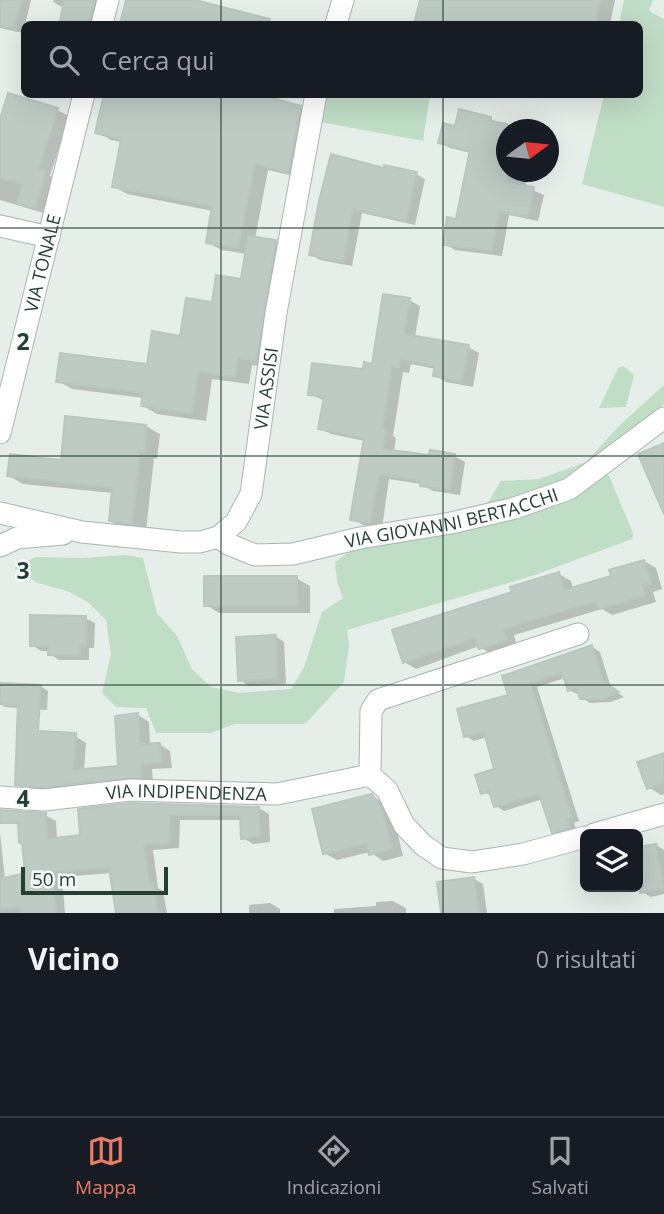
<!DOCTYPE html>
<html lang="it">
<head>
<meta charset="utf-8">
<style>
  :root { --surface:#171b24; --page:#242831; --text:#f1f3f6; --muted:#9ea1a6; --line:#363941; --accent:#ea7d67 }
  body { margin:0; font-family:"Open Sans",sans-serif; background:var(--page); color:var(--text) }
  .controls { position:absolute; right:21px; bottom:21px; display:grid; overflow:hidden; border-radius:10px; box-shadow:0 7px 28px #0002 }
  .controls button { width:63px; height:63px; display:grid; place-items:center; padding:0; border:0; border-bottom:2px solid var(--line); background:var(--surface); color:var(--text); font:35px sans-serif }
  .compass { position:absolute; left:496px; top:119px; width:63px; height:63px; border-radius:50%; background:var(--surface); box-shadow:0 7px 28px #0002; rotate:75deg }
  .scale { position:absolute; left:21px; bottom:18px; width:147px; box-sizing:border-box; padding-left:7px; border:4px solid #253f36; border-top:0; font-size:19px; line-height:24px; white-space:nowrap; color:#253f36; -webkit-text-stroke:5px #f6faf8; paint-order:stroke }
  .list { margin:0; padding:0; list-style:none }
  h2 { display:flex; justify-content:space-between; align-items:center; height:91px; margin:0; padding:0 28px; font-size:30px }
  h2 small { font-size:23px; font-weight:400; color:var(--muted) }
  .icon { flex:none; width:38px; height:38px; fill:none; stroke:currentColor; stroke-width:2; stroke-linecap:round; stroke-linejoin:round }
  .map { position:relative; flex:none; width:664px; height:913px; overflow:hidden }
  .search { position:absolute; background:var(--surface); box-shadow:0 7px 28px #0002; left:21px; right:21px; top:21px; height:77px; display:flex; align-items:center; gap:18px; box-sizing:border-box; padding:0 24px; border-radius:10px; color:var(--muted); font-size:26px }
  .sheet { height:203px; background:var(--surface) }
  nav { display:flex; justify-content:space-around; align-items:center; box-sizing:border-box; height:98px; border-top:2px solid var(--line); background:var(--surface); font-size:19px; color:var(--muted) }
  nav a { display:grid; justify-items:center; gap:4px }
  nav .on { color:var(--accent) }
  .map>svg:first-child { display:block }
</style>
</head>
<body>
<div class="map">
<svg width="664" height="913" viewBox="0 0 664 913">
  <rect width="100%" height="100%" fill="#e6eee9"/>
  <!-- green -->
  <g fill="#c0ddc6">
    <path d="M624,0H653L649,11L664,19V207L582,184L604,95L640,94V24H619Z"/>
    <path d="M328,95H430L423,141L320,122Z"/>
    <path d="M623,366L634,375L626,407L599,408L618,368Z"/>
    <path d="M664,385V404L631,432L586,462L580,473L542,492L487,504L501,481L539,479L586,462L619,426Z"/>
    <path d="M603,473L609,476L633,533L632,539L532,576L347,630L349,645L344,682L305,724H234L211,733H156L146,708L116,707L102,693L111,654L106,620L89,603L70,592L38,583L14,568L36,557L82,558L126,555L143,558L157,613L177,636L192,669L211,687L239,693L291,689L304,667L322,612L343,598L337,581L335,562L356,547Z"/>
  </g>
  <!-- shadow -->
  <g fill="#0003">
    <path d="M0,0H31L23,33L0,28Z"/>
    <path d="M54,0H102L100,24H69L62,20L64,8L53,2Z"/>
    <path d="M128,0H186L279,24H122Z"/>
    <path d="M421,0H615L610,24H416Z"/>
    <path d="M300,107L313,115L302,178L268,170L255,239L275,242L289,250L270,367L252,365L249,384L212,379L206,421L157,414L143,406L144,398L72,389L58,381L148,366L182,338L213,304L242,281L247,254L222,250L208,243L213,211L127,194L114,186L122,142L111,140L97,132Z"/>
    <path d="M57,110L69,116L50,176L57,180L47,214L0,200V125Z"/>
    <path d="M491,119L501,124L520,130H506V172H528L525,187L544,195L538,221L509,215L502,256L455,250L445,244L457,221L471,153L450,148L440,142L456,128Z"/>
    <path d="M385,170L416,174L425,179L415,225L362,213L352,266L320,260L311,254Z"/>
    <path d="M409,300L420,306L415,337L468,347L479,353L473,387L446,382L435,375L436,369L411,364L409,373L403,372L393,436L396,438L394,452L431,457L454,456L465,462L460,495L433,491L421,484L389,479L382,528L363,525L352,519L365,441L331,434L320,428L325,401L310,394L374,366Z"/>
    <path d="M146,426L160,434L157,459L154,458L146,531L124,529L110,521L113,493L23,484L9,476L63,462Z"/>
    <path d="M644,561L656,568L662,589L653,592L656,602L612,615L602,609L514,635L517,647L492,655L479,646L416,669L404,662L514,593L559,574L571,581L573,589L613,577Z"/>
    <path d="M296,578L310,586V613H219L205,604Z"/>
    <path d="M85,618L95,623L94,648H89V660H59L50,654V651H41L32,645Z"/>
    <path d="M275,636L284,642L286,684L249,686L240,680Z"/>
    <path d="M592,647L600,652L611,688L624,697L611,702L590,703L581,698L580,693L577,694L569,690L565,678L537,687L579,821L574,823L577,832L561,836L553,831L543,799L504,811L496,806L493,796L482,792L496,770L487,737L474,741L466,736L510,697L504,677Z"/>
    <path d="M0,684L40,686L48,691L47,710L5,707L0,704Z"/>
    <path d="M138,715L149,722L150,745L159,744L170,751L172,768L152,769L153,783L28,790L17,784L75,736L86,743L84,770L120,768Z"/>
    <path d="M664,755V794L661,795L648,787Z"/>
    <path d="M372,796L384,803L394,819L403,856L383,861L370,852L337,860L324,853Z"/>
    <path d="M259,808L269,814L270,842L253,844L243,838L242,820H180L179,848L153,850L158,888L163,891L167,913H118L112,873L62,877L65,913H0V833L5,879L27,874L45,815L56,821L57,839L82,836L80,811Z"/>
    <path d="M656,845L664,850V894L651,897L642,892L640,881H638V849Z"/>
    <path d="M474,879L483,884L487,913H443Z"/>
    <path d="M393,901L406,908V913H334V909L376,906V902Z"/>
    <path d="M270,903L280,909V913H249V905Z"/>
  </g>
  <!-- building -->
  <g fill="#becbc5" stroke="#b8c7c0" stroke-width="2">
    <path d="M0,0H21L15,29L0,26Z"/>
    <path d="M64,0H94L89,24L60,21Z"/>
    <path d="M126,0H195L270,19L269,24H120Z"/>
    <path d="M420,0H600L595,24H414Z"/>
    <path d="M8,93L58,108L39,169L46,171L35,208L17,203L23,184L0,178V119Z"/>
    <path d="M104,94H258L301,106L288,172L255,164L238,248L206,243L212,206L112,187L121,139L95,133Z"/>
    <path d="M459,109L491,117V121L507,124V182L534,187L528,217L499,211L492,251L443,245L447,217L456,219L470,150L438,143L443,123L455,126Z"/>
    <path d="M331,154L384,168V165L417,172L406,221L353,209L343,262L309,255L319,201Z"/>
    <path d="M248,236L276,240L256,361L238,358L235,377L198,372L192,414L141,406L143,393L56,382L60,353L147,364L152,331L180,336L186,298L212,302L216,275L241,279Z"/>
    <path d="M383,294L410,298L404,334L469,345L462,382L433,376L435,366L400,359L399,368L392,367L382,429L386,430L383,449L429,455L430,450L455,454L450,490L420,486V481L379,474L370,523L350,520L364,438L318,429L324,397L308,395L312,363L363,369L364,362L372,364Z"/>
    <path d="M65,416L146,425L144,452L140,451L132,524L109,521L112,488L7,476L10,454L61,460Z"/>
    <path d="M664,443V514L638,454Z"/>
    <path d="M644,560L651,583L642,585L645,596L599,609L596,601L503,629L507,640L479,649L475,638L403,663L392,630L512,592L510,587L559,572L564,590L611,576L609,570Z"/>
    <rect x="204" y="576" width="93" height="30"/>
    <path d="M30,615L86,616V644H80V656L48,655V646H30Z"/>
    <path d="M276,635L278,679L238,681L236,637Z"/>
    <path d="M592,645L603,681L619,692L602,699H580L577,688L568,691L562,673L530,683L572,817L567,819L570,828L552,833L539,794L494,807L489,791L481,794L475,775L494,769L484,732L464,737L457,709L508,695L502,676Z"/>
    <path d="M0,683L41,685L38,731L76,733L73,770L118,766L115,716L138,713L140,744L160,743L161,762L141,764L142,777L44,787L15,785L18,705L0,704Z"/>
    <path d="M664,753V783L647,789L637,762Z"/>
    <path d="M372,794L382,810L392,849L369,855L367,844L323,854L312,809Z"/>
    <path d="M131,803L259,807L260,836L241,839L240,815H170L169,843L144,845L149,884L153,883L158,913H116L109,868L52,872L56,913H21L20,907L0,909V879L25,873L22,843H19L18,823H0V810L46,813L47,839L80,835L78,809Z"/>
    <path d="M656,844L664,888L640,893L638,847Z"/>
    <path d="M474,877L479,913H441L437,882Z"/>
  </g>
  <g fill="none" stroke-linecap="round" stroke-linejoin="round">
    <defs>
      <g id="minor">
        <path d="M336,24L343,0"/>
        <path d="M0,226L49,237"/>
        <path id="s1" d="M0,513L82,532L181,542H200L218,537L236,522L251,494L276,313L316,94"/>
        <path id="s2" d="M218,537L228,544L255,555L293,554L360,538L451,523L515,508L569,489L664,418"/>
        <path d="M0,546L17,538L63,534"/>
        <path d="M370,775L371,711L378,700L578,634"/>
        <path id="s3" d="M0,797L44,800L130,790L277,794L370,775L387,790L404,825L423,845L442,858L472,862L523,854L585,837"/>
        <path d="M594,834L664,814"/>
      </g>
      <g id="tertiary">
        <path d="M102,24L108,0"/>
        <path id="s4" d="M0,433L84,94"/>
      </g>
    </defs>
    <!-- minor casing -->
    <use href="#minor" stroke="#a8b6b0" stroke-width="23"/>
    <!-- tertiary casing -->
    <use href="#tertiary" stroke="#a8b6b0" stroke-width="23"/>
    <!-- minor -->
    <use href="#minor" stroke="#fff" stroke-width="21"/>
    <!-- tertiary -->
    <use href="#tertiary" stroke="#fff" stroke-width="21"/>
  </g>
  <!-- grid -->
  <path fill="none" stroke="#253f36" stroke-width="2" stroke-opacity="0.55" d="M221,0V24M443,0V24M221,94V913M443,94V913M0,228H664M0,456H664M0,685H664"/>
  <g text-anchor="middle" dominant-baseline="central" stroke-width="5" stroke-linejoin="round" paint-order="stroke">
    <!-- street labels -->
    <g font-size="18" fill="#253f36" stroke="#f6faf8">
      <text stroke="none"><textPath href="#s4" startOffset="175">VIA TONALE</textPath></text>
      <text stroke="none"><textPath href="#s1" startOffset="383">VIA ASSISI</textPath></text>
      <text stroke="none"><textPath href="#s2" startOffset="242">VIA GIOVANNI BERTACCHI</textPath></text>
      <text stroke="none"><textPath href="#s3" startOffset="187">VIA INDIPENDENZA</textPath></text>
    </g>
  </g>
  <g font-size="23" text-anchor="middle" font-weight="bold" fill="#253f36" stroke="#f6faf8" stroke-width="5" stroke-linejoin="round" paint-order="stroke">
    <text x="23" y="350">2</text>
    <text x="23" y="579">3</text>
    <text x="23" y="807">4</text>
  </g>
</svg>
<div class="controls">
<button><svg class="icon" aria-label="layers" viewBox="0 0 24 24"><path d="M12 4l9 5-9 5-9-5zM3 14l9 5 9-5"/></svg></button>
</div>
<svg class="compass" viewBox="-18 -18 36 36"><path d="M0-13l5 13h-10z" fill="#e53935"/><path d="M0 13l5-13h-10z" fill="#9ea1a6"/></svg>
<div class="scale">50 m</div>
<div class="search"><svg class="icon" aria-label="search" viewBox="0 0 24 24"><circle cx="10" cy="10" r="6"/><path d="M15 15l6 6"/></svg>Cerca qui</div>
</div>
<section class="sheet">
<h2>Vicino<small>0 risultati</small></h2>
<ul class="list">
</ul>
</section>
<nav>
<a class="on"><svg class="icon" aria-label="map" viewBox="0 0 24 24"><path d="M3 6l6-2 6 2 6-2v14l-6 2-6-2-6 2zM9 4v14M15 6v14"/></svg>Mappa</a>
<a><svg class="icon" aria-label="directions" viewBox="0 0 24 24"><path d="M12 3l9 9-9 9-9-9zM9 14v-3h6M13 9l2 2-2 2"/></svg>Indicazioni</a>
<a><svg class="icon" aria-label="saved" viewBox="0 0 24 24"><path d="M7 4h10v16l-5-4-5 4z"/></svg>Salvati</a>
</nav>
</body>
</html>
